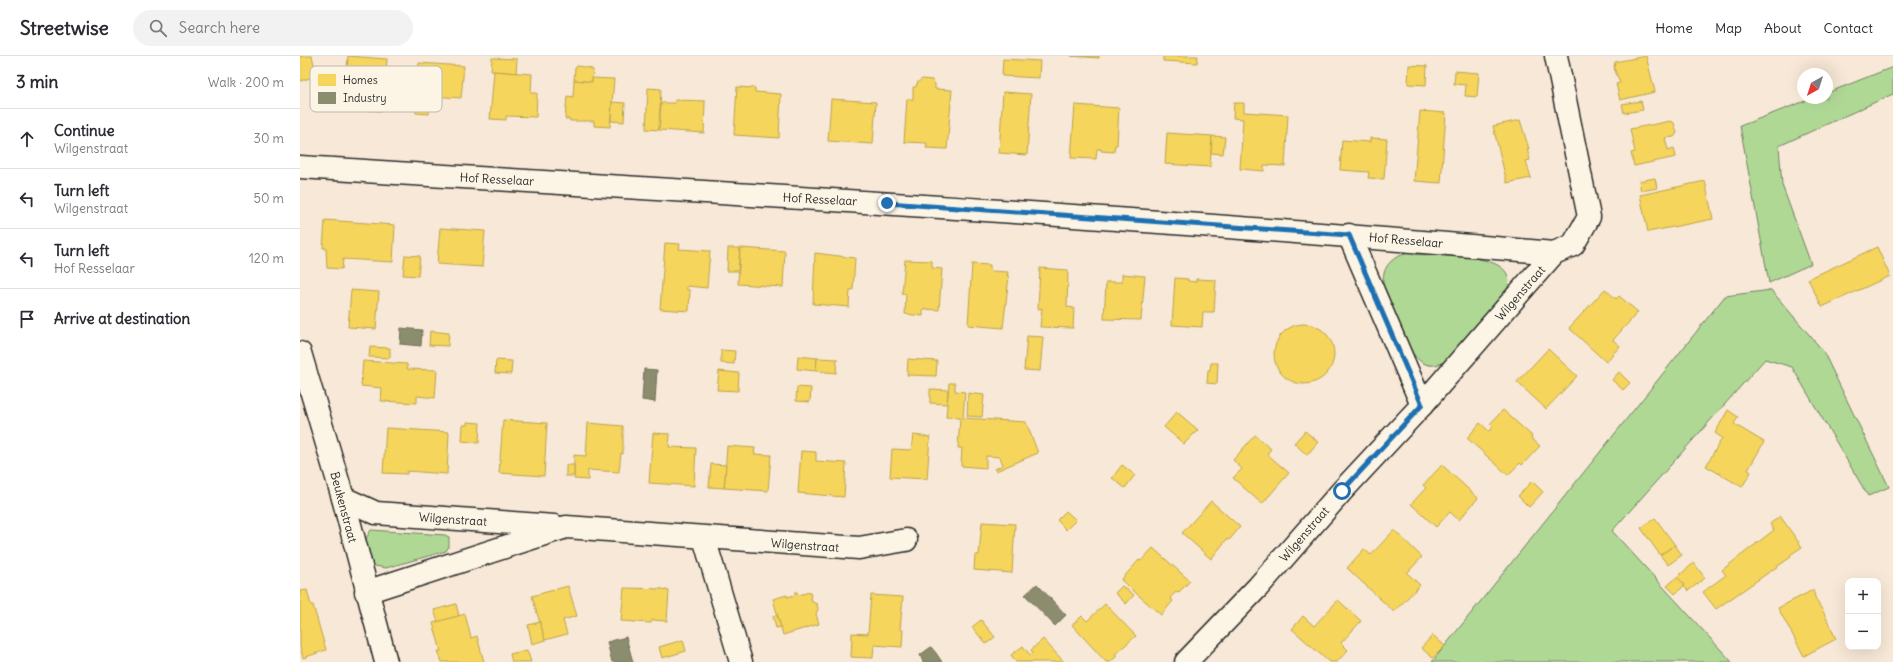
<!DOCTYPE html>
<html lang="en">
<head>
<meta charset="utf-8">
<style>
  :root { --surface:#fff; --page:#f2f2f3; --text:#2b2b33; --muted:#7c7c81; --line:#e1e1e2 }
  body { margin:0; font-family:Delius,sans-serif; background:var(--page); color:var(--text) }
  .controls { position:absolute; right:12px; bottom:12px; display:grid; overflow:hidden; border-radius:8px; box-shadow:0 4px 16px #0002 }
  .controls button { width:36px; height:36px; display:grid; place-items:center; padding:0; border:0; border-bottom:1px solid var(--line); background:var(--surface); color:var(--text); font:20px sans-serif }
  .compass { position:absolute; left:1497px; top:12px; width:36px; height:36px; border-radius:50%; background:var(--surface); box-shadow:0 4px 16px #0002; rotate:219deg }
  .stop { position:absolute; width:12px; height:12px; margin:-9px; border:3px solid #1f6fb2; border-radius:50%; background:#fff }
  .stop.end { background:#1f6fb2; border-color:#fff; box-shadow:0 1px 4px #0008 }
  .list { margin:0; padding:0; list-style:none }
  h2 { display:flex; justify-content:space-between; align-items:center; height:52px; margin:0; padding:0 16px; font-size:17px }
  h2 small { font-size:13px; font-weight:400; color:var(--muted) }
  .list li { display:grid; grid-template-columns:26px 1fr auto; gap:12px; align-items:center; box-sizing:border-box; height:60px; padding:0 16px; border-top:1px solid var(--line) }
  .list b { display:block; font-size:15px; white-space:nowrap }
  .list p { margin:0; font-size:13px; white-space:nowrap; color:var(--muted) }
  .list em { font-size:13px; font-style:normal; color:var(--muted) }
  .icon { flex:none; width:22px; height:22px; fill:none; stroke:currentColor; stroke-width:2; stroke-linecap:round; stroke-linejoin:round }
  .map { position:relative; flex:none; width:1593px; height:606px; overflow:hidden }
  header { display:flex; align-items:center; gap:24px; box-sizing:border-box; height:56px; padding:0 20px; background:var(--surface); border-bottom:1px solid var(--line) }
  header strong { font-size:19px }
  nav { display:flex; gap:22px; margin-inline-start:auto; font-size:14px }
  .search { width:280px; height:36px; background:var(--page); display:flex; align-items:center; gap:10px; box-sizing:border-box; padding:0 14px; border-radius:22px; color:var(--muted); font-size:15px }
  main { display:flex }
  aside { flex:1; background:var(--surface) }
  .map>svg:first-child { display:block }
</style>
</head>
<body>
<header>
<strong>Streetwise</strong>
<div class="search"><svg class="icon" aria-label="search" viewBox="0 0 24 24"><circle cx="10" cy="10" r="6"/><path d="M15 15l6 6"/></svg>Search here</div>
<nav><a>Home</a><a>Map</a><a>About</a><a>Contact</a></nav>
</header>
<main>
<aside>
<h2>3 min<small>Walk · 200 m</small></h2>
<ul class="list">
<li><svg class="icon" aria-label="ahead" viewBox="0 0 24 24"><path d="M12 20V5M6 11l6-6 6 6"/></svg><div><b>Continue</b><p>Wilgenstraat</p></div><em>30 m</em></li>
<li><svg class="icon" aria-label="left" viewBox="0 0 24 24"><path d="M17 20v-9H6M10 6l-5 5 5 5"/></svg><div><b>Turn left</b><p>Wilgenstraat</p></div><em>50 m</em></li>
<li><svg class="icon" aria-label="left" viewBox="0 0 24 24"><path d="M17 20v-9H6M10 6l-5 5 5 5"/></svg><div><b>Turn left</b><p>Hof Resselaar</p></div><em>120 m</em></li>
<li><svg class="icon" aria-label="arrive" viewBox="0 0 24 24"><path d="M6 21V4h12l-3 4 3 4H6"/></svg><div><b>Arrive at destination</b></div></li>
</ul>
</aside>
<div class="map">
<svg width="1593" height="606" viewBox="0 0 1593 606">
  <rect width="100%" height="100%" fill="#f8e8d7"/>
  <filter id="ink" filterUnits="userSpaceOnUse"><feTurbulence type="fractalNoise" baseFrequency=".025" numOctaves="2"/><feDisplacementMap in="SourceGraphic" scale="8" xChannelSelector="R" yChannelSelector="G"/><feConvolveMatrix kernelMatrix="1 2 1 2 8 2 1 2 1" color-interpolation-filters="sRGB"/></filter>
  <g filter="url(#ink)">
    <!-- green -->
    <g fill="#b0d895" stroke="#6e8260">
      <path d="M1593,11V38L1479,90L1482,129L1511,208L1469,227L1440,70L1513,42H1527V37Z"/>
      <path d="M1106,198C1128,200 1197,196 1207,218C1211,225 1207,235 1204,242L1146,305C1116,322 1106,284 1097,263C1093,252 1087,240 1083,228C1082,212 1091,201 1106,198Z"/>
      <path d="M1471,234L1523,295L1589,431L1568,440L1492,311L1465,303L1312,475L1432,606H1132L1425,240Z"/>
      <path d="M71,474L145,479L149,481V490L146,495L86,512L75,510L70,506L65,484Z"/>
    </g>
    <!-- homes -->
    <g fill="#f6d55c" stroke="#b9a24d">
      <path d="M0,0H12L17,20L0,25Z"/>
      <path d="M48,0L87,3L83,55L44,53Z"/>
      <path d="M771,0H799V2Z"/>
      <path d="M863,0H898L897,7L863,5Z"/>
      <path d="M1346,0L1355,36L1320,44L1316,28L1320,27L1314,12L1315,6Z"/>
      <path d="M192,2L217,3L216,17L191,15Z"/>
      <path d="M703,3L740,5L739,22L702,20Z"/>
      <path d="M119,7L164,10L161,42L116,39Z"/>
      <path d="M1109,9L1127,10L1126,29L1108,28Z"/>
      <path d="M277,10L290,12L293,14L292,26L274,24L275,12Z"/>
      <path d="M194,15L232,18L231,37H237L236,61L206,60V64L190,63Z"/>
      <path d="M1155,15L1179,17L1177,41L1165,40L1166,29L1154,28Z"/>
      <path d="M292,22L314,23L310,71L294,70V65H270V63H265L267,40L273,41L274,24L292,26Z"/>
      <path d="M622,23L632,24L635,28V33L652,34L647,93L626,92L627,87L604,86L607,43H613V31H616L617,27Z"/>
      <path d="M437,31L455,32V36L481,38L479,82L434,79Z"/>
      <path d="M348,32L361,33L359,74L346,73Z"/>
      <path d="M703,36L731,38L727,99L699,97Z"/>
      <path d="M117,39L130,40L129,58L116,57Z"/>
      <path d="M531,43L576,46L573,88L528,85Z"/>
      <path d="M375,44L405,45L404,77L359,74L361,47H375Z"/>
      <path d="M1341,45L1343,54L1324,57L1322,48Z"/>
      <path d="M312,46L325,47L324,66L311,65Z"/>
      <path d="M934,47H944V56L988,59L985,110L964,109V115L940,113L943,63L933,62Z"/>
      <path d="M775,49L819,52L817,89H815L814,96L801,95V93H797L796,103L771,102Z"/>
      <path d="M1120,55L1146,57L1141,127L1114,125Z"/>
      <path d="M1220,64L1229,93H1227L1230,104L1226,105L1231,122L1207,127L1193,70Z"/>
      <path d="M1371,65L1374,67L1377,77L1374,81L1365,82L1368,94L1374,92L1376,101L1334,110L1331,97L1335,96L1330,73Z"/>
      <path d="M867,77L912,80L910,111L865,108Z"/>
      <path d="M912,80L925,81L923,98L911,97Z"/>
      <path d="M1070,82L1087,83L1084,123L1068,122L1069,116L1040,114L1042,84L1070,86Z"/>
      <path d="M1355,122L1357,132L1341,135L1339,125Z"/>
      <path d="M1405,125L1413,163L1348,176L1340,139Z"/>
      <path d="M25,164L95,169L93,206L43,203L42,213L27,212L26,192H23Z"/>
      <path d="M140,172L185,175L182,211L137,208Z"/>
      <path d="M365,187L380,188L379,193L410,195L407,232L387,230V234H390L389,255L360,253Z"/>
      <path d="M1577,191L1590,220L1522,251L1508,223Z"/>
      <path d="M428,192H440L438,215H427Z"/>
      <path d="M440,192L485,195L483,231L438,228Z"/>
      <path d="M515,197L555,202L553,234H550L549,251L513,248Z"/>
      <path d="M105,199L120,200L118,220L103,219Z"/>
      <path d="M605,204L632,205V212L642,213L639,254L623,253V260L605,258L606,238H602Z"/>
      <path d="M672,208L690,209V215L708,216L707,220H709L703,272L668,269Z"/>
      <path d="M740,212L768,214L767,251L774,252L773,272L740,271L742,252L738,253Z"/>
      <path d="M822,218L845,220L841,264L804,263L806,226H822Z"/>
      <path d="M875,222L888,223V225L896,226V223L916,224L914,256H903L902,271L872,269Z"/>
      <path d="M1305,233L1316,243L1319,240L1338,256L1313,284L1320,290L1306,306L1269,272Z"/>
      <path d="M51,234L79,236L76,273L48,271Z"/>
      <circle cx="1004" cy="298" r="30"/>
      <path d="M130,275L149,277L148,290L129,289Z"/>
      <path d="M727,280L743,281L740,315L724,314Z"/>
      <path d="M70,291L90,292V302L69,301Z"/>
      <path d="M1248,293L1277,320L1246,353L1217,326Z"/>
      <path d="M421,294L435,295L434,308L421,307Z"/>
      <path d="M498,300L517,302L516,315L497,313Z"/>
      <path d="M517,302L537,303L536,317L516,315Z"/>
      <path d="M608,303L637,305L636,320L607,319Z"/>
      <path d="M196,304L212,305L211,318L195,317Z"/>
      <path d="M63,305L107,308V313L137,314L135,342L117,340V347L81,345L82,332L61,330Z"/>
      <path d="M911,307H918L917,328L907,327L908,314H910Z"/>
      <path d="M419,315L439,317L438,335L417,334Z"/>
      <path d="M1319,316L1330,327L1323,334L1312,324Z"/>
      <path d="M649,327H655V335L665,336L663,362L726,366L738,397L696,415L695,413L703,409L700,401L686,400V412L661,410L662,392H658L660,362L646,361Z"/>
      <path d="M497,331L511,332L510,346L496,345Z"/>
      <path d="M630,333L648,334L647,348L630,347Z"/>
      <path d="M668,337L684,339L682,361L667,360Z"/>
      <path d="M1203,354L1232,380L1231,382L1240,390L1222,409L1220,407L1208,419L1167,382L1180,367L1189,375L1193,371L1190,368Z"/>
      <path d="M1428,354L1438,361L1434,368L1464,386L1448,414L1451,416L1442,431L1406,410L1422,382L1415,377Z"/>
      <path d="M877,356L898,374L884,388L864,371Z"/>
      <path d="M203,364L247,367L244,420L199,417Z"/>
      <path d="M167,366L180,367L179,387L162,385L163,369H167Z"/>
      <path d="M288,367L323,370V398L321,397L319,416L288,414V424L274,423V399L286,400Z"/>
      <path d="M86,372L149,376L147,418L107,415V418L83,417Z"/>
      <path d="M1005,375L1018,386L1007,399L994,387Z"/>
      <path d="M353,377L370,378L369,391L396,392L394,430L349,427Z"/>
      <path d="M613,379L630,381L627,423L590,421L592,393L611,394Z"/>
      <path d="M955,379L971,393L967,398L989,417L962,448L933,422L942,413L933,404Z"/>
      <path d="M427,390L455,392L454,398L471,399L468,435L424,432Z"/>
      <path d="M501,395L516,396V405L546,407L544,441L498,437Z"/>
      <path d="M411,408L426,409L424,432L409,431Z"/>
      <rect x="266" y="409" width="8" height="11"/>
      <path d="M822,409L835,419L825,432L812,422Z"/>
      <path d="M1142,409L1178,442L1159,464L1150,456L1136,471L1111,448L1126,432L1123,429Z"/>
      <path d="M1232,425L1243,436L1229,451L1218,440Z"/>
      <path d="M911,445L940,471L931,482L929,484L927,483L911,503L882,477Z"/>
      <path d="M766,455L776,464L766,474L757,464Z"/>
      <path d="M1480,460L1502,491L1490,499L1491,501L1416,553L1403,536L1426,519L1422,514L1474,474L1470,468Z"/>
      <path d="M1355,462L1375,489L1360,499L1341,472Z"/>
      <path d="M682,466L715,468L712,517L674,514L675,499H679Z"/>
      <path d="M1094,474L1122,501L1107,517L1120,529L1094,556L1047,512L1064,493L1071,499Z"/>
      <path d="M1375,489L1382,499L1368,509L1360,499Z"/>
      <path d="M853,492L890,525L878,537L876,536L870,542L873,545L861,559L821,524L839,504L841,505Z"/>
      <path d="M1394,507L1405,522L1388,535L1377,521Z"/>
      <path d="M1377,521L1385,529L1375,538L1367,530Z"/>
      <path d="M268,530L277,560L263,564L267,578L245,584L232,540Z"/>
      <path d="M822,530L834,539L826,548L815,537Z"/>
      <path d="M324,532L363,533L369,535L367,565L352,564L351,567L321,565Z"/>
      <path d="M7,534L11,549H13L26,594L3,602L0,590V535Z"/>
      <path d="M1513,534L1516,544L1524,557L1536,583L1504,600L1478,552Z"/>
      <path d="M495,536H497L498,539L510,536L512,546L517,548L518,553L516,558L519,568L483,579L473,543L487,539V541L495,539Z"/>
      <path d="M571,539L603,541L600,574H603L602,591L574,589L573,602L551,601L552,577L568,578Z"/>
      <path d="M1038,544L1061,565L1041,587L1048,594L1037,606H1029L992,573L1003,560L1014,570Z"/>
      <path d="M156,548L159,560L138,566L134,554Z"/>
      <path d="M805,548L836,580L815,598L817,600L810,606H806L772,569L782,560L787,565Z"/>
      <path d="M165,558L171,582L177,580L184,606H142L138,595H141L133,567Z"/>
      <path d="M477,559L481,571L476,572L473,560Z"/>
      <path d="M681,564L695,581L686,588L672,571Z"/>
      <path d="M240,566L245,584L232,588L228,569Z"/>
      <path d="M1133,579L1145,590L1133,602L1121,592Z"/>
      <path d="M743,583L764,606H716L711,599L723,590L730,599L733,597L731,594Z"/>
      <path d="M383,584L386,595L362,602L359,591Z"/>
      <path d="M227,594L231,606H212L210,598Z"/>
    </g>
    <!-- industry -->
    <g fill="#8c8c6e" stroke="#6f6f5a">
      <path d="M101,272L122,274L121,290L100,288Z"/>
      <path d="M344,313L357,314L355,346L342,344Z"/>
      <path d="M737,528L766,559L755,570L725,539Z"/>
      <path d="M326,581L333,606H312L307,586Z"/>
      <path d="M631,591L636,597L642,606H623L620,599Z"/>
    </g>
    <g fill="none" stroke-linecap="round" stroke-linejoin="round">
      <defs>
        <g id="street">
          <path d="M0,111C418,137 837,161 1254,197L1273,189L1289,161L1256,0"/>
          <path d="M1049,179L1122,349"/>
          <path d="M0,297L43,442L86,606"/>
          <path d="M43,442L76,457L254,470"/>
          <path d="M404,482L441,606"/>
          <path d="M66,536L266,471L559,492L606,484"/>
          <path d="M886,606L958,531L1042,435L1122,349L1254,197"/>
        </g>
      </defs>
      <!-- street casing -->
      <use href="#street" stroke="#2b2b2b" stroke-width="25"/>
      <!-- street -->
      <use href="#street" stroke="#fcf5e5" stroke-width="22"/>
    </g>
  </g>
  <g fill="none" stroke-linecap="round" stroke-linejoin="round" filter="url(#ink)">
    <!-- route -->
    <path stroke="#1f6fb2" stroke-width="5" d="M587,147L1049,179L1122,349L1042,435"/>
  </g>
  <g text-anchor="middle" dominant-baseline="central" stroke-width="4" stroke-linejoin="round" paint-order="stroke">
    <!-- street labels -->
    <g font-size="12" fill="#2b2b2b" stroke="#fcf5e5">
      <text transform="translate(197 123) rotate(3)">Hof Resselaar</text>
      <text transform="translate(520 143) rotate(3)">Hof Resselaar</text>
      <text transform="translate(1106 184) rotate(5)">Hof Resselaar</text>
      <text transform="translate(1220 237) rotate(-49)">Wilgenstraat</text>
      <text transform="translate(44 451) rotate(75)">Beukenstraat</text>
      <text transform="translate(153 463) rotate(4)">Wilgenstraat</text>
      <text transform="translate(1004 478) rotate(-49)">Wilgenstraat</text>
      <text transform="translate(505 489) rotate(4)">Wilgenstraat</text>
    </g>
  </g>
  <!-- legend -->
  <rect x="10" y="10" width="132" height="46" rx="6" fill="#fcf5e5" stroke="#bdb8ad" stroke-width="1"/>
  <rect x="18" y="18" width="18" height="12" fill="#f6d55c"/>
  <rect x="18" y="36" width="18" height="12" fill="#8c8c6e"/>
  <g font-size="11" fill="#2b2b2b">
    <text x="43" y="28">Homes</text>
    <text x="43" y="46">Industry</text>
  </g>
</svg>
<div class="controls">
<button>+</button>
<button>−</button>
</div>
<svg class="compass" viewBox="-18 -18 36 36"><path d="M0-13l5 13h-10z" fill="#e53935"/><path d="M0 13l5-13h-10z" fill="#7c7c81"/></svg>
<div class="stop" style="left:1042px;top:435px"></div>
<div class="stop end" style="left:587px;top:147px"></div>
</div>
</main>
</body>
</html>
